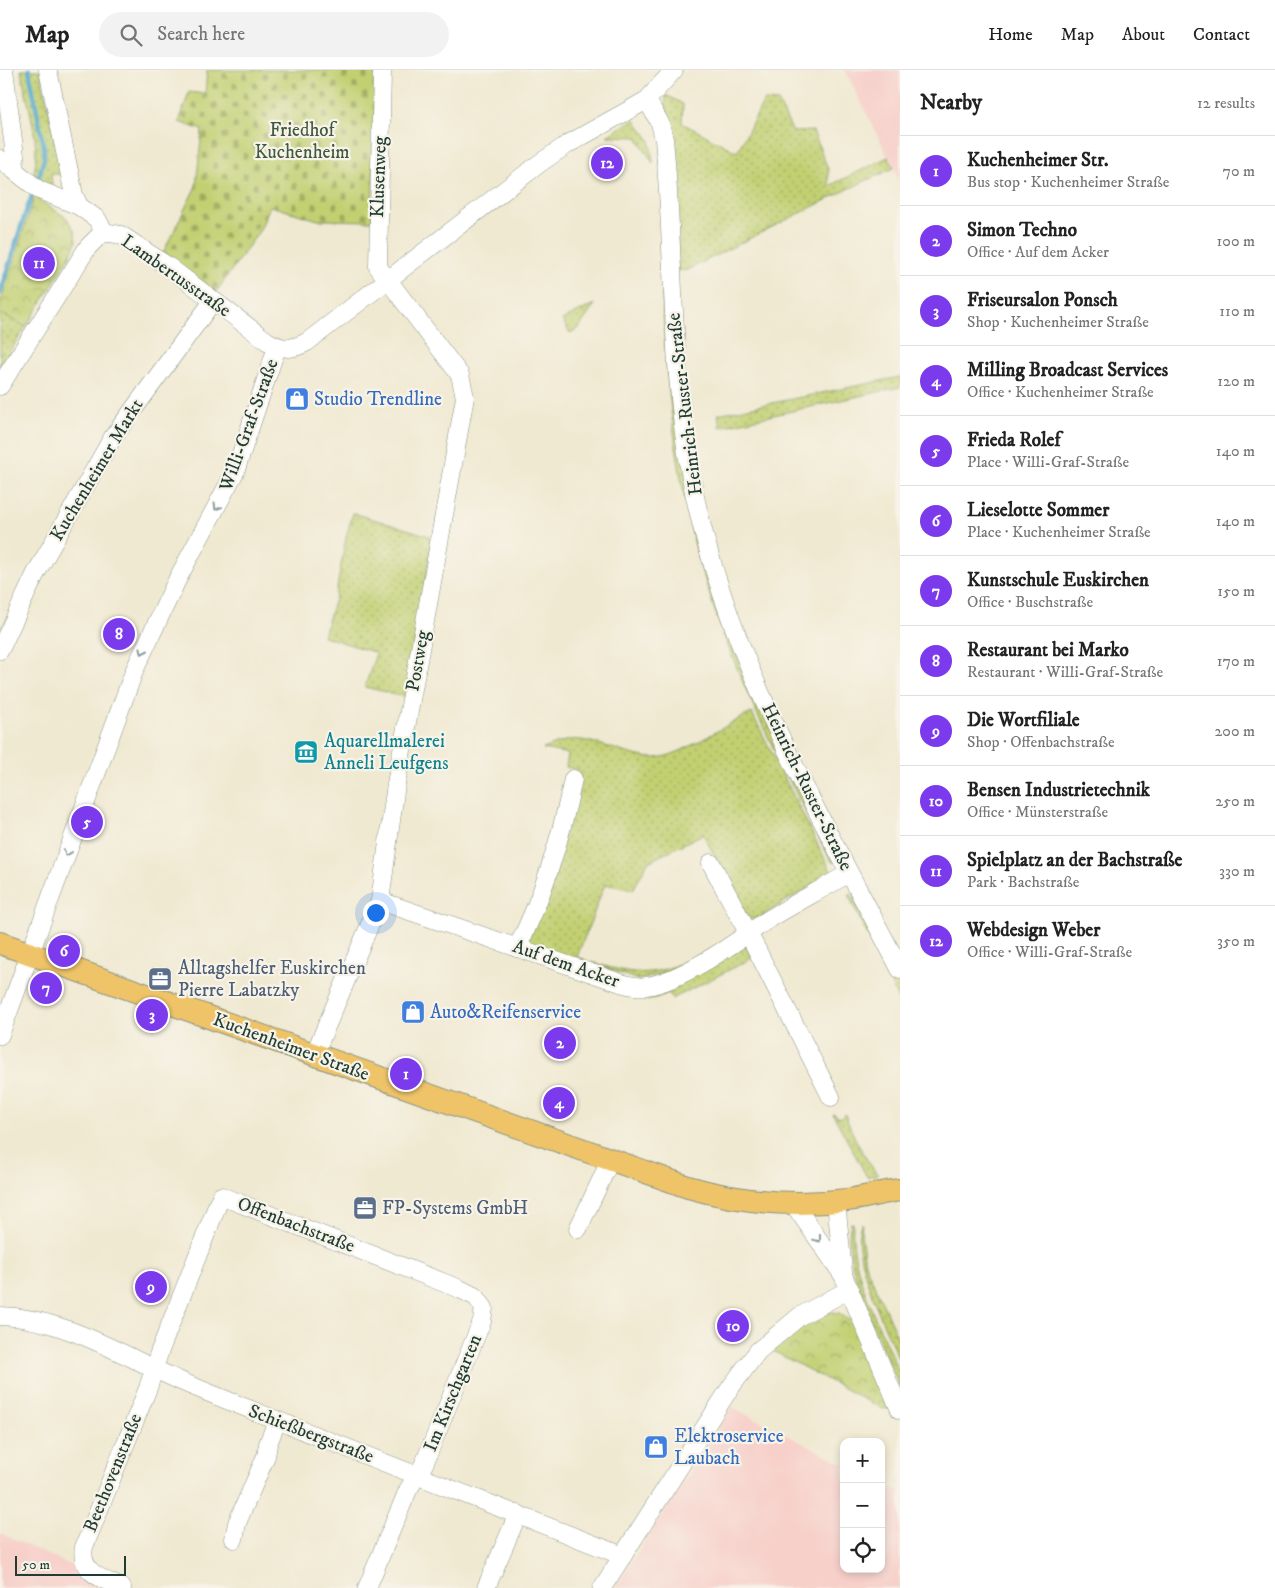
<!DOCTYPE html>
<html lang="en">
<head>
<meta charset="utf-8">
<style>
  :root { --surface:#fff; --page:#f2f2f2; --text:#222; --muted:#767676; --line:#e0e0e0; --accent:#7c3aed }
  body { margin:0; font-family:"IM FELL DW Pica",serif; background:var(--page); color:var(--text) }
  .controls { position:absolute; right:15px; bottom:15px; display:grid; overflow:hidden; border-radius:10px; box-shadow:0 2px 8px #0003 }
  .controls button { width:45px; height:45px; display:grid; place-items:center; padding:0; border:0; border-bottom:1px solid var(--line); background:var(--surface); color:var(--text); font:25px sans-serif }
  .scale { position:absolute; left:15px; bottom:12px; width:111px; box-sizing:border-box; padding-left:5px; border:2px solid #1f3d34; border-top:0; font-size:14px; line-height:18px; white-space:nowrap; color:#1f3d34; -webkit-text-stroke:4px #f7f3e8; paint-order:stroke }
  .you { position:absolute; left:375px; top:842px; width:18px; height:18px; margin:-12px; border:4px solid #fff; border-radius:50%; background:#1a73e8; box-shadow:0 0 0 8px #1a73e833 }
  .badge { display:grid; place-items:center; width:32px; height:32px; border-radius:50%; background:var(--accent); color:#fff; font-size:16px; font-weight:700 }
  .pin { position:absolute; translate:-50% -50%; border:2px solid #fff; box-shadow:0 1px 5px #0006 }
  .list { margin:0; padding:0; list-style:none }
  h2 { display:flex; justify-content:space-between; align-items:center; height:65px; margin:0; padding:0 20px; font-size:21px }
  h2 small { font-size:16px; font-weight:400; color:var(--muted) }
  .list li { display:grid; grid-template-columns:32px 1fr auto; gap:15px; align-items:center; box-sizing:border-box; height:70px; padding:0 20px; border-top:1px solid var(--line) }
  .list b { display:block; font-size:19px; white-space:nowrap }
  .list p { margin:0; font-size:16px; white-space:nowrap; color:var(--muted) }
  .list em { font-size:16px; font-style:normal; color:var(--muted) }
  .icon { flex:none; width:28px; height:28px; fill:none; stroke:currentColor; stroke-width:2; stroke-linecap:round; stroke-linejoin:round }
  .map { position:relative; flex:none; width:900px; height:1518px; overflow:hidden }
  header { display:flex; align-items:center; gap:30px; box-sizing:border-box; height:70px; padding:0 25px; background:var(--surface); border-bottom:1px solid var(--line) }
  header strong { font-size:24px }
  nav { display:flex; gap:28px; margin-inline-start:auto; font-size:18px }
  .search { width:350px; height:45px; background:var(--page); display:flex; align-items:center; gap:12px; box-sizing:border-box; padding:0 18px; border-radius:28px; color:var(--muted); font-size:19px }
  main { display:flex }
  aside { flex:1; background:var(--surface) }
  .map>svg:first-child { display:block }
</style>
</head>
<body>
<header>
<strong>Map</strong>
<div class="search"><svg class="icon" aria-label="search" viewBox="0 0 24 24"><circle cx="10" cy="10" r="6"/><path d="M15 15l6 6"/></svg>Search here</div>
<nav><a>Home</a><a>Map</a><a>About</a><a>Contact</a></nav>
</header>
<main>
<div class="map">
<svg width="900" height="1518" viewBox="0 0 900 1518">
  <defs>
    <pattern id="grass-dots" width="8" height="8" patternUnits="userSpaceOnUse" patternTransform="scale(1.25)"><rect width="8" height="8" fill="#c2d072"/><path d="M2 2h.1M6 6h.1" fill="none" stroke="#9daa5e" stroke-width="1.8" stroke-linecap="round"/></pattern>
    <pattern id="cemetery-stones" width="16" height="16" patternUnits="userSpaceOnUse" patternTransform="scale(1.25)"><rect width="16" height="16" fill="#c2d072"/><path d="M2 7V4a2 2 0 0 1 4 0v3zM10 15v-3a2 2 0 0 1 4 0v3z" fill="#9daa5e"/></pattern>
    <pattern id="park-crowns" width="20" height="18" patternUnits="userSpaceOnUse" patternTransform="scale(1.25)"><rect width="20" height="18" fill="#c2d072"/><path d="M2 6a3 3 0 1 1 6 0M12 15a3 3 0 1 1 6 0" fill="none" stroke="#9daa5e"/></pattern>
  </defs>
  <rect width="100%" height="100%" fill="#f7f3e8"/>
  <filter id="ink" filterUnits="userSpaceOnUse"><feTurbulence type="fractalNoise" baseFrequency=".02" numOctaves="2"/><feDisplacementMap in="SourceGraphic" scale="10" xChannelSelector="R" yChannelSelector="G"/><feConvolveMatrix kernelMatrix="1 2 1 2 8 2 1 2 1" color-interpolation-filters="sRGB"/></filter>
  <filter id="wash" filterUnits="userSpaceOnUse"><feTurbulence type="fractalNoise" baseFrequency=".0096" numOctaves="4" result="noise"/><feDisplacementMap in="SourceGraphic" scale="20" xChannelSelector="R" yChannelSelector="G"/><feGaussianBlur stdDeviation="1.12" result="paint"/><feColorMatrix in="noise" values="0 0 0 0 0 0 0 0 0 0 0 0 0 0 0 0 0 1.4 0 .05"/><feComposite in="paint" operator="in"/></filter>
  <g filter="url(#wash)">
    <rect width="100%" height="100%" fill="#f0e9d1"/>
    <!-- built -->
    <g fill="#f7d0ca">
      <path d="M845,0H900V111L888,87Z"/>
      <path d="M732,1337L844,1394V1499H881V1414L896,1421L900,1420V1518H615Z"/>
      <path d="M0,1463L77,1498L86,1511L101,1518H0Z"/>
    </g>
    <!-- grass -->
    <g fill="url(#grass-dots)" stroke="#708653">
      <path d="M21,0H40L62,104H51L52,115L33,108C42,72 27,36 21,0Z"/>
      <path d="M666,25L683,34L682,53L737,82L764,31L778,32L793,62L813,61L828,99L829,116L888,87L894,98L848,119L687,200L678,201L675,94L671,58L665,37Z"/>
      <path d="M634,49L650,70L653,93L637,67L607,66Z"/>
      <path d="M666,222L715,527L741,596L835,793L831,791C782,696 731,601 701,497C676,408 667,317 662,225Z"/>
      <path d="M595,234L579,258L570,263L562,250Z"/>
      <path d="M0,243L26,257L0,297Z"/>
      <path d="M900,307V317L720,357L718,344Z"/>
      <path d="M353,443L433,467L405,627L365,617L376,583L323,566L335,529L346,467Z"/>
      <path d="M752,643L832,803L757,849L748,848L703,764L648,792L633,820L605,814L577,887L584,889L582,892L530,876L528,868L580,705L578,700L566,697L568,684L543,679C551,676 560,672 569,670C591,666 628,688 655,688C681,687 726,653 752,643Z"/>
      <path d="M851,824L900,915V933L849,826Z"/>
      <path d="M745,876L753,888L672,929L669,923L647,931L654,923Z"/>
      <path d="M710,880L682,898L639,910L592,894V892C646,910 660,904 710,880Z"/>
      <path d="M833,1044L840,1048L845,1044C853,1067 863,1086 878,1105L867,1107Z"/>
      <path d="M851,1153H853C849,1203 882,1260 900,1306V1318C884,1279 839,1192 851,1153Z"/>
      <path d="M862,1153L861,1164L865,1194L900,1273V1292C889,1266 846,1177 862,1153Z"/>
    </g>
    <!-- cemetery -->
    <path fill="url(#cemetery-stones)" stroke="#708653" d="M207,0H376L372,151L318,150L270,136L260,160L216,222L163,183L196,116L202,60L179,52L189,22L205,24Z"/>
    <!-- park -->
    <g fill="url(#park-crowns)" stroke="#708653">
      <path d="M34,127L67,148L75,162L76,172L69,188L26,257L0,243V233Z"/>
      <path d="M832,1242L839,1243L849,1250L851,1248L855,1254L890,1338L883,1339L773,1281C789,1265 809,1246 832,1242Z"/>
    </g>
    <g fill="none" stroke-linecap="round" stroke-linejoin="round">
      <!-- stream -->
      <g stroke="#4fa7cc" stroke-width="4.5">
        <path d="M29,0L44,78V89L37,113"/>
        <path d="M0,223L25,144L34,120"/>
      </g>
    </g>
  </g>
  <g filter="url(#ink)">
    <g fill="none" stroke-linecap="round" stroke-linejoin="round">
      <defs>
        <g id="minor">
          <path d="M4,0L15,86L14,100"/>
          <path d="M48,0L74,125L79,136L97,149L105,163"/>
          <path d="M647,30L660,53L664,69C675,181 670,296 691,407C724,583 818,741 900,899"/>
          <path d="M0,89L39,120L79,136"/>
          <path d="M0,316L88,177L101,164L110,163L121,165L169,197L267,271C282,280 292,280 307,272L540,93L568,74L647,30L674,0"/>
          <path d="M0,580L35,505L113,367L213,231"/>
          <path d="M711,793L756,878L831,1027"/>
          <path d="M380,831L612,910C623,914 635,918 646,916C680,912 735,873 763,853C791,835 821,820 849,803"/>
          <path d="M517,878C545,823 561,768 573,709"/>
          <path d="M0,965L135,599L178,508L235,402L277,277"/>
          <path d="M314,985L380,831L396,714L465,327L460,305L378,197L382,0"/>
          <path d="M836,1131L843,1202"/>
          <path d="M793,1133L843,1205L900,1340"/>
          <path d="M578,1159L610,1091"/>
          <path d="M0,1246C70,1248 134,1293 197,1318C339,1376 481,1430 623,1486"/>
          <path d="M234,1469L237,1453L266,1386L268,1374L277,1351"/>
          <path d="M122,1518C103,1509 79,1503 84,1477L148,1318L159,1283L221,1126L460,1219L476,1227L484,1238L482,1251L424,1394L408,1420L367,1518"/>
          <path d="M486,1518L518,1444"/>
          <path d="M602,1518L730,1318L758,1281L800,1246L850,1219"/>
        </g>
        <path id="major" d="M0,873L688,1117C740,1132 793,1137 847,1130C865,1128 882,1122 900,1120"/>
      </defs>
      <!-- minor casing -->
      <use href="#minor" stroke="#889382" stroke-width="19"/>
      <!-- major casing -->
      <use href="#major" stroke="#889382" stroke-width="24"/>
      <!-- minor -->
      <use href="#minor" stroke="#fff" stroke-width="18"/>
      <!-- major -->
      <use href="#major" stroke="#efc469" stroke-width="22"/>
    </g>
    <!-- one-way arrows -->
    <defs><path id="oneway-chevron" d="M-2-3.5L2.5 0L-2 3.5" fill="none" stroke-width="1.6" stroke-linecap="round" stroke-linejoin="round" transform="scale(1.25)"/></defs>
    <g stroke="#8f9e9a">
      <use href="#oneway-chevron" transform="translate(217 437) rotate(121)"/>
      <use href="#oneway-chevron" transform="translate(143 581) rotate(114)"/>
      <use href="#oneway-chevron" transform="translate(67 783) rotate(110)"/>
      <use href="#oneway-chevron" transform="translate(818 1169) rotate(53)"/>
    </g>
  </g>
  <!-- icons -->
  <defs>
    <symbol id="shop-square" viewBox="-11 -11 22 22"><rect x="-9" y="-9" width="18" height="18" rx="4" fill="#3f7fe0" stroke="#f7f3e8"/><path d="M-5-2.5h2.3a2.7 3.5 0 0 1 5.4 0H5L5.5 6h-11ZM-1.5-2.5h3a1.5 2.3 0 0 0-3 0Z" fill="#fff"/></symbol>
    <symbol id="museum-square" viewBox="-11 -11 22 22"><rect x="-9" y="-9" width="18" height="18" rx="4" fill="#0f9aa8" stroke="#f7f3e8"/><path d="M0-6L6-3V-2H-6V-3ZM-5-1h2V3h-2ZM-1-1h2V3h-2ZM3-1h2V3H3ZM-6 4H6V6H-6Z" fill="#fff"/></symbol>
    <symbol id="office-square" viewBox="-11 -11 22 22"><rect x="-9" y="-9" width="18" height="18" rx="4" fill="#5c6f8a" stroke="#f7f3e8"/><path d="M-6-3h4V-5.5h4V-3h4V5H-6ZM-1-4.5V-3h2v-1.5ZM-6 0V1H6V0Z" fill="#fff"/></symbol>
  </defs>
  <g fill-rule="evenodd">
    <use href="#shop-square" x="283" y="315" width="28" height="28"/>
    <use href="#museum-square" x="292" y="668" width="28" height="28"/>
    <use href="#office-square" x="146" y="895" width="28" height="28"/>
    <use href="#shop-square" x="399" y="928" width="28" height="28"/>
    <use href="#office-square" x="351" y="1124" width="28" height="28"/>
    <use href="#shop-square" x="642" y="1363" width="28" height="28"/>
  </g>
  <g text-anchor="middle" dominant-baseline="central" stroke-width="4.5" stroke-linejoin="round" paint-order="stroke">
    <!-- park labels -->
    <g font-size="19" fill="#405a40" stroke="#f7f3e8">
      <text x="302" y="60">Friedhof<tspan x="302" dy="22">Kuchenheim</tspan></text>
    </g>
    <!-- street labels -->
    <g font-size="19" fill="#1f3d34" stroke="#f7f3e8">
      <text transform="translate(379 107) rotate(-88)">Klusenweg</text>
      <text transform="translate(176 206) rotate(35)">Lambertusstraße</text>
      <text transform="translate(685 334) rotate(-97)">Heinrich-Ruster-Straße</text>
      <text transform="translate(249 355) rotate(-70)">Willi-Graf-Straße</text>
      <text transform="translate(97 400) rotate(-59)">Kuchenheimer Markt</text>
      <text transform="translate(418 591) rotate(-80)">Postweg</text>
      <text transform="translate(807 717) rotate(64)">Heinrich-Ruster-Straße</text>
      <text transform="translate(566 894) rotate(19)">Auf dem Acker</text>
      <text transform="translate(291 977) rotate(20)">Kuchenheimer Straße</text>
      <text transform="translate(296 1155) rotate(21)">Offenbachstraße</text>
      <text transform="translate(453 1323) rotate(-68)">Im Kirschgarten</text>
      <text transform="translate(311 1364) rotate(21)">Schießbergstraße</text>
      <text transform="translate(113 1403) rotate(-68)">Beethovenstraße</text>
    </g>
    <!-- shop labels -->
    <g font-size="19" fill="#366cbe" stroke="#f7f3e8" text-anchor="start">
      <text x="314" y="329">Studio Trendline</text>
      <text x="430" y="942">Auto&amp;Reifenservice</text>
      <text x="674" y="1366">Elektroservice<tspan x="674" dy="22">Laubach</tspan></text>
    </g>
    <!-- culture labels -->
    <g font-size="19" fill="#0d838f" stroke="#f7f3e8" text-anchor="start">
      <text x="324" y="671">Aquarellmalerei<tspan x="324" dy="22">Anneli Leufgens</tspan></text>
    </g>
    <!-- service labels -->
    <g font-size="19" fill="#4e5e75" stroke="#f7f3e8" text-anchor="start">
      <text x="178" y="898">Alltagshelfer Euskirchen<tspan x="178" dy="22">Pierre Labatzky</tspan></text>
      <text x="382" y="1138">FP-Systems GmbH</text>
    </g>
  </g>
</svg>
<div class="controls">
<button>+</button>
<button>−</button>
<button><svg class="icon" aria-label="locate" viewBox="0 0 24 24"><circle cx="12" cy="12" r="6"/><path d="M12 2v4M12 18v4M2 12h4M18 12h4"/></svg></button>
</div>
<div class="scale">50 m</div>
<div class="you"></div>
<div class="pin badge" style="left:406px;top:1004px">1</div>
<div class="pin badge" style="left:560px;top:973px">2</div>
<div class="pin badge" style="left:152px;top:945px">3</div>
<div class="pin badge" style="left:559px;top:1033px">4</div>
<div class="pin badge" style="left:87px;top:752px">5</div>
<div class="pin badge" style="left:64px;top:881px">6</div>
<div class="pin badge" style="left:46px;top:918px">7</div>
<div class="pin badge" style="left:119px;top:564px">8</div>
<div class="pin badge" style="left:151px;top:1217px">9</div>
<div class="pin badge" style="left:733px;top:1256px">10</div>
<div class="pin badge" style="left:39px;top:193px">11</div>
<div class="pin badge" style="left:607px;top:93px">12</div>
</div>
<aside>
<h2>Nearby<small>12 results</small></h2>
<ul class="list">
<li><span class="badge">1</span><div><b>Kuchenheimer Str.</b><p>Bus stop · Kuchenheimer Straße</p></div><em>70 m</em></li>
<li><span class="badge">2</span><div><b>Simon Techno</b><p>Office · Auf dem Acker</p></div><em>100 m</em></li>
<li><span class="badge">3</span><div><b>Friseursalon Ponsch</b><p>Shop · Kuchenheimer Straße</p></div><em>110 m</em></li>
<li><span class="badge">4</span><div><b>Milling Broadcast Services</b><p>Office · Kuchenheimer Straße</p></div><em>120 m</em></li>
<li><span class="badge">5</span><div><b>Frieda Rolef</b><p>Place · Willi-Graf-Straße</p></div><em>140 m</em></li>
<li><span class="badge">6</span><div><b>Lieselotte Sommer</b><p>Place · Kuchenheimer Straße</p></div><em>140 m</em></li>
<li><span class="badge">7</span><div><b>Kunstschule Euskirchen</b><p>Office · Buschstraße</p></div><em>150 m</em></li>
<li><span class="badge">8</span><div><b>Restaurant bei Marko</b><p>Restaurant · Willi-Graf-Straße</p></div><em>170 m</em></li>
<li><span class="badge">9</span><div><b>Die Wortfiliale</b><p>Shop · Offenbachstraße</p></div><em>200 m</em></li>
<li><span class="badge">10</span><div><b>Bensen Industrietechnik</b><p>Office · Münsterstraße</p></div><em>250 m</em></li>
<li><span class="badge">11</span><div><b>Spielplatz an der Bachstraße</b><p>Park · Bachstraße</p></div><em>330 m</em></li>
<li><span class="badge">12</span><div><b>Webdesign Weber</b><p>Office · Willi-Graf-Straße</p></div><em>350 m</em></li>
</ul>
</aside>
</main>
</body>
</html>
